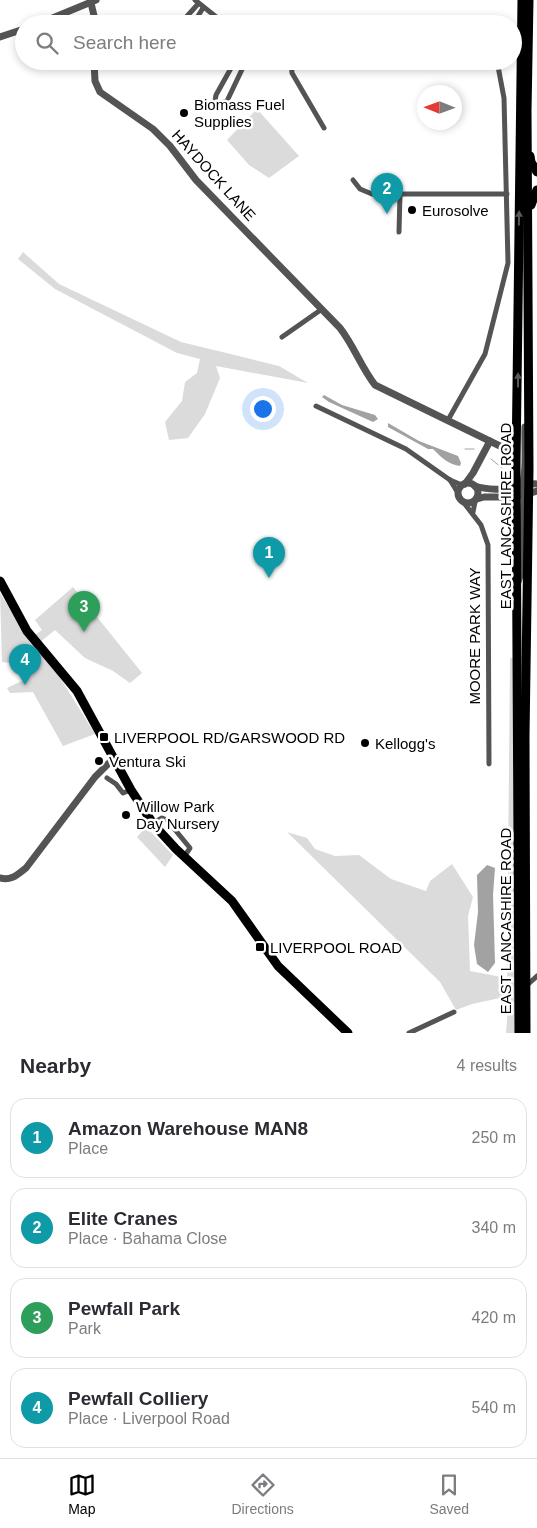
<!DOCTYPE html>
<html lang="en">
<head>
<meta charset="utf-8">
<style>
  :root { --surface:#fff; --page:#f7f7f7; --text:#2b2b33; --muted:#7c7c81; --line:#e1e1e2; --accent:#000 }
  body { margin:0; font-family:Arial,sans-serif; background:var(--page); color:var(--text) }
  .compass { position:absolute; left:417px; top:85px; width:45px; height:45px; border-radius:50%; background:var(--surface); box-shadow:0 2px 8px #0003; rotate:271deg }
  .you { position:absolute; left:262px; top:408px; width:18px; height:18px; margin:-12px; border:4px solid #fff; border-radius:50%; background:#1a73e8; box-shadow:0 0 0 8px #1a73e833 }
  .badge { display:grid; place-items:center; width:32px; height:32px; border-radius:50%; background:var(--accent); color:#fff; font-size:16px; font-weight:700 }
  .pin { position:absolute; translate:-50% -41px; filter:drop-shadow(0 1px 2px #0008) }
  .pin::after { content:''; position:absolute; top:26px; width:18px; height:15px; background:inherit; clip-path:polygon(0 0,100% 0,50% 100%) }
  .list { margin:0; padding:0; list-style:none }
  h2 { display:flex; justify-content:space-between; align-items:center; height:65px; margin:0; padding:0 20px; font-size:21px }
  h2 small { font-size:16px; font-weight:400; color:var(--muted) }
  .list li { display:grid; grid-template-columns:32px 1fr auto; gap:15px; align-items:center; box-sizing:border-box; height:80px; margin:0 10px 10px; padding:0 10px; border:1px solid var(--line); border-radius:15px }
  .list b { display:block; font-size:19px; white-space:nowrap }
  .list p { margin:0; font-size:16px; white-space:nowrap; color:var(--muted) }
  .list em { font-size:16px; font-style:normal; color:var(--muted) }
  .icon { flex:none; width:28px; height:28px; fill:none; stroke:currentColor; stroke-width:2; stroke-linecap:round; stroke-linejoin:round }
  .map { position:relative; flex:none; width:537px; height:1033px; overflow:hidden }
  .search { position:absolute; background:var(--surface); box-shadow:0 2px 8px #0003; left:15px; right:15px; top:15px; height:55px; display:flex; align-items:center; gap:12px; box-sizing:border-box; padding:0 18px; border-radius:28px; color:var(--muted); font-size:19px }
  .sheet { height:425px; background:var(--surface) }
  nav { display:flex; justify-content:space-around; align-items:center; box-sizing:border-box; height:70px; border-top:1px solid var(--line); background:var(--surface); font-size:14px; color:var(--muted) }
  nav a { display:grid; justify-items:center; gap:2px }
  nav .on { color:var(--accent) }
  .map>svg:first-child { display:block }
</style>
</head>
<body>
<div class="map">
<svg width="537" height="1033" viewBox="0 0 537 1033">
  <rect width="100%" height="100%" fill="#fff"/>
  <!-- green -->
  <g fill="#dbdbdb">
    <path d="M257,109L299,156L269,178L249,165L227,140Z"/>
    <path d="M23,252L59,284L181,342L279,366L308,383L216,366L220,378L205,414L188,438L169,440L165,422L182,401L185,382L197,373L200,359L177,353L55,289L18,259Z"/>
    <path d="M73,587L142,673L130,683L113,671L85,658L55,630L40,642L35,635L42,630L35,620Z"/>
    <path d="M0,593L30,642L54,668L95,734L63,746L33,692L10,693L7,688L28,678L18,664L2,662Z"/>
    <path d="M510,658H514L515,1033H506L509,996L472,1004L456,1010L440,982L287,832L307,838L315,849L335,856L359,855L391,879L426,891L430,881L452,864L473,897L468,916L470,971L507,978Z"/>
    <path d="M146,827L173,855L165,867L137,837Z"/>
  </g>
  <!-- water -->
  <g fill="#a2a2a2">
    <path d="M324,395L342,405L375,415L378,419L373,422L329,402L322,397Z"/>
    <path d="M388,423L419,441L458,456L461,463L460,466C449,465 441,457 433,449H428L388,427Z"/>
    <path d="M487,865L495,868L493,895L495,963L488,972L477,964L474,945L478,912L477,875Z"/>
  </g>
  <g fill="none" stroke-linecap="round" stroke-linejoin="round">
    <!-- stream -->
    <g stroke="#a2a2a2" stroke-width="1">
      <path d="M465,449H474"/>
      <path d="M491,459L502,468"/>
    </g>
    <!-- minor -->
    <g stroke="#545454" stroke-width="5">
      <path d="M195,0L225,24"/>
      <path d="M180,24L198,4"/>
      <path d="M193,24L203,8"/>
      <path d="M235,61L216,95L215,101L219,104L227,101L246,61"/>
      <path d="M291,61L292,73L324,128"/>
      <path d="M353,180L360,189L372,194H507"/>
      <path d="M399,232L400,194"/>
      <path d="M282,337L322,309"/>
      <path d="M316,406L406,449L450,480L462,485"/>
      <path d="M448,420L485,354L508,263L504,98L497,61"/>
      <path d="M450,480L458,493"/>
      <path d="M464,503L481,525L488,545L489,764"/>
      <path d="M473,512L475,502"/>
      <path d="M107,778L116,784L123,793L131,790"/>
      <path d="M153,823L162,818L167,820L190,848L184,857"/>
      <path d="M526,986L537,976"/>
      <path d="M409,1033L454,1012"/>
    </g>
    <!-- tertiary -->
    <g stroke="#545454" stroke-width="7">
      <path d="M91,3L96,24"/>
      <path d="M38,24L96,0"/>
      <path d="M0,37L24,29"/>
      <path d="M94,61L95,81L100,92L153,129L170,146L196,180L340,328C354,346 361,367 375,385L502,447L516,462"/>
      <circle cx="468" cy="493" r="10"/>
      <path d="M465,484L473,473L490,441"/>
      <path d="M475,486C486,490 506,490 517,488C525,486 529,483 537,484"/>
      <path d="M516,497C529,486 524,443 525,427"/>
      <path d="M477,499L484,497H516L537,491"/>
      <path d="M518,582C527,558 521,517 525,489"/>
      <path d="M0,878C11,881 17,875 26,868L95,777L113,759"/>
    </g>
    <!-- trunk -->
    <g stroke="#000" stroke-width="9">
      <path d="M530,156L531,162L537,172"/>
      <path d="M531,205L537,190"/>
      <path d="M0,581L27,631L77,691L131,790L154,825L176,849L232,901L278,966L348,1033"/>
      <path d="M519,1033L516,464L522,0"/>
      <path d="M526,1033L525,736L529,469L527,111L529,0"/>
    </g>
  </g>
  <!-- one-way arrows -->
  <defs><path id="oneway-solid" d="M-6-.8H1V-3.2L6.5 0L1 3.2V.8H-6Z" transform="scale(1.25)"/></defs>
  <g fill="#595959">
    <use href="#oneway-solid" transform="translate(519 218) rotate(-89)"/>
    <use href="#oneway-solid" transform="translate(518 380) rotate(-90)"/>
  </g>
  <!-- markers -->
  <g fill="#000" stroke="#fff" stroke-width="2">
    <circle cx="184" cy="113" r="5"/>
    <circle cx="412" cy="210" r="5"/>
    <rect x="99" y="732" width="10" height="10" rx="2.5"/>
    <circle cx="365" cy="743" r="5"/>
    <circle cx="99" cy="761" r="5"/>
    <circle cx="126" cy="815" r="5"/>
    <rect x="255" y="942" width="10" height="10" rx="2.5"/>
  </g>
  <g text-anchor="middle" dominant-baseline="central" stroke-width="5" stroke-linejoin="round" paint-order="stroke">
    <!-- poi labels -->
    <g font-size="15" fill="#000" stroke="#fff" text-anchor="start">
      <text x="194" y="104">Biomass Fuel<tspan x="194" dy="17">Supplies</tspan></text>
      <text x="422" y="210">Eurosolve</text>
      <text x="114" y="737">LIVERPOOL RD/GARSWOOD RD</text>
      <text x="375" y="743">Kellogg's</text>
      <text x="109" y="761">Ventura Ski</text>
      <text x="136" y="806">Willow Park<tspan x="136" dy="17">Day Nursery</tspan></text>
      <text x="270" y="947">LIVERPOOL ROAD</text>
    </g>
    <!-- street labels -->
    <g font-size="15" fill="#000" stroke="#fff">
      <text transform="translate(214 175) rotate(48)">HAYDOCK LANE</text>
      <text transform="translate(505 516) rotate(-90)">EAST LANCASHIRE ROAD</text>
      <text transform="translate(474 636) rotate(-90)">MOORE PARK WAY</text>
      <text transform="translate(505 921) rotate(-90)">EAST LANCASHIRE ROAD</text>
    </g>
  </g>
</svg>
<svg class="compass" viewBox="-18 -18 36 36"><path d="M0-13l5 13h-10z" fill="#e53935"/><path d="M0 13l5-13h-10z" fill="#7c7c81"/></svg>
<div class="you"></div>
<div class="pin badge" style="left:269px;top:578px;background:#0f9aa8">1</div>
<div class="pin badge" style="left:387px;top:214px;background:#0f9aa8">2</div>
<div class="pin badge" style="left:84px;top:632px;background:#2e9e5b">3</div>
<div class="pin badge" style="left:25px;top:685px;background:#0f9aa8">4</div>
<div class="search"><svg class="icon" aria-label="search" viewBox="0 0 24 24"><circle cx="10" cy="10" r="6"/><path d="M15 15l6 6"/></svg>Search here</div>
</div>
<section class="sheet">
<h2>Nearby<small>4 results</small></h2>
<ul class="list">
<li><span class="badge" style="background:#0f9aa8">1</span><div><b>Amazon Warehouse MAN8</b><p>Place</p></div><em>250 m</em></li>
<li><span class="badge" style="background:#0f9aa8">2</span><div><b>Elite Cranes</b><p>Place · Bahama Close</p></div><em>340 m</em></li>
<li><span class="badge" style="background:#2e9e5b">3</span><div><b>Pewfall Park</b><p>Park</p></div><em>420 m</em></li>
<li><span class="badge" style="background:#0f9aa8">4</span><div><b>Pewfall Colliery</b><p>Place · Liverpool Road</p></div><em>540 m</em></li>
</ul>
</section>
<nav>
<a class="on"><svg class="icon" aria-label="map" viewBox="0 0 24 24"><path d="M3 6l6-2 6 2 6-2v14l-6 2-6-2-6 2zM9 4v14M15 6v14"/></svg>Map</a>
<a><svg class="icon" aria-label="directions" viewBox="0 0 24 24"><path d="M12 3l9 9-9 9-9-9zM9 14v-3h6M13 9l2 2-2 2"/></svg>Directions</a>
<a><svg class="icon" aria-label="saved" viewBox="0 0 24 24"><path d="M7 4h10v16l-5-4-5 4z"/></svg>Saved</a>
</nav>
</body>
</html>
